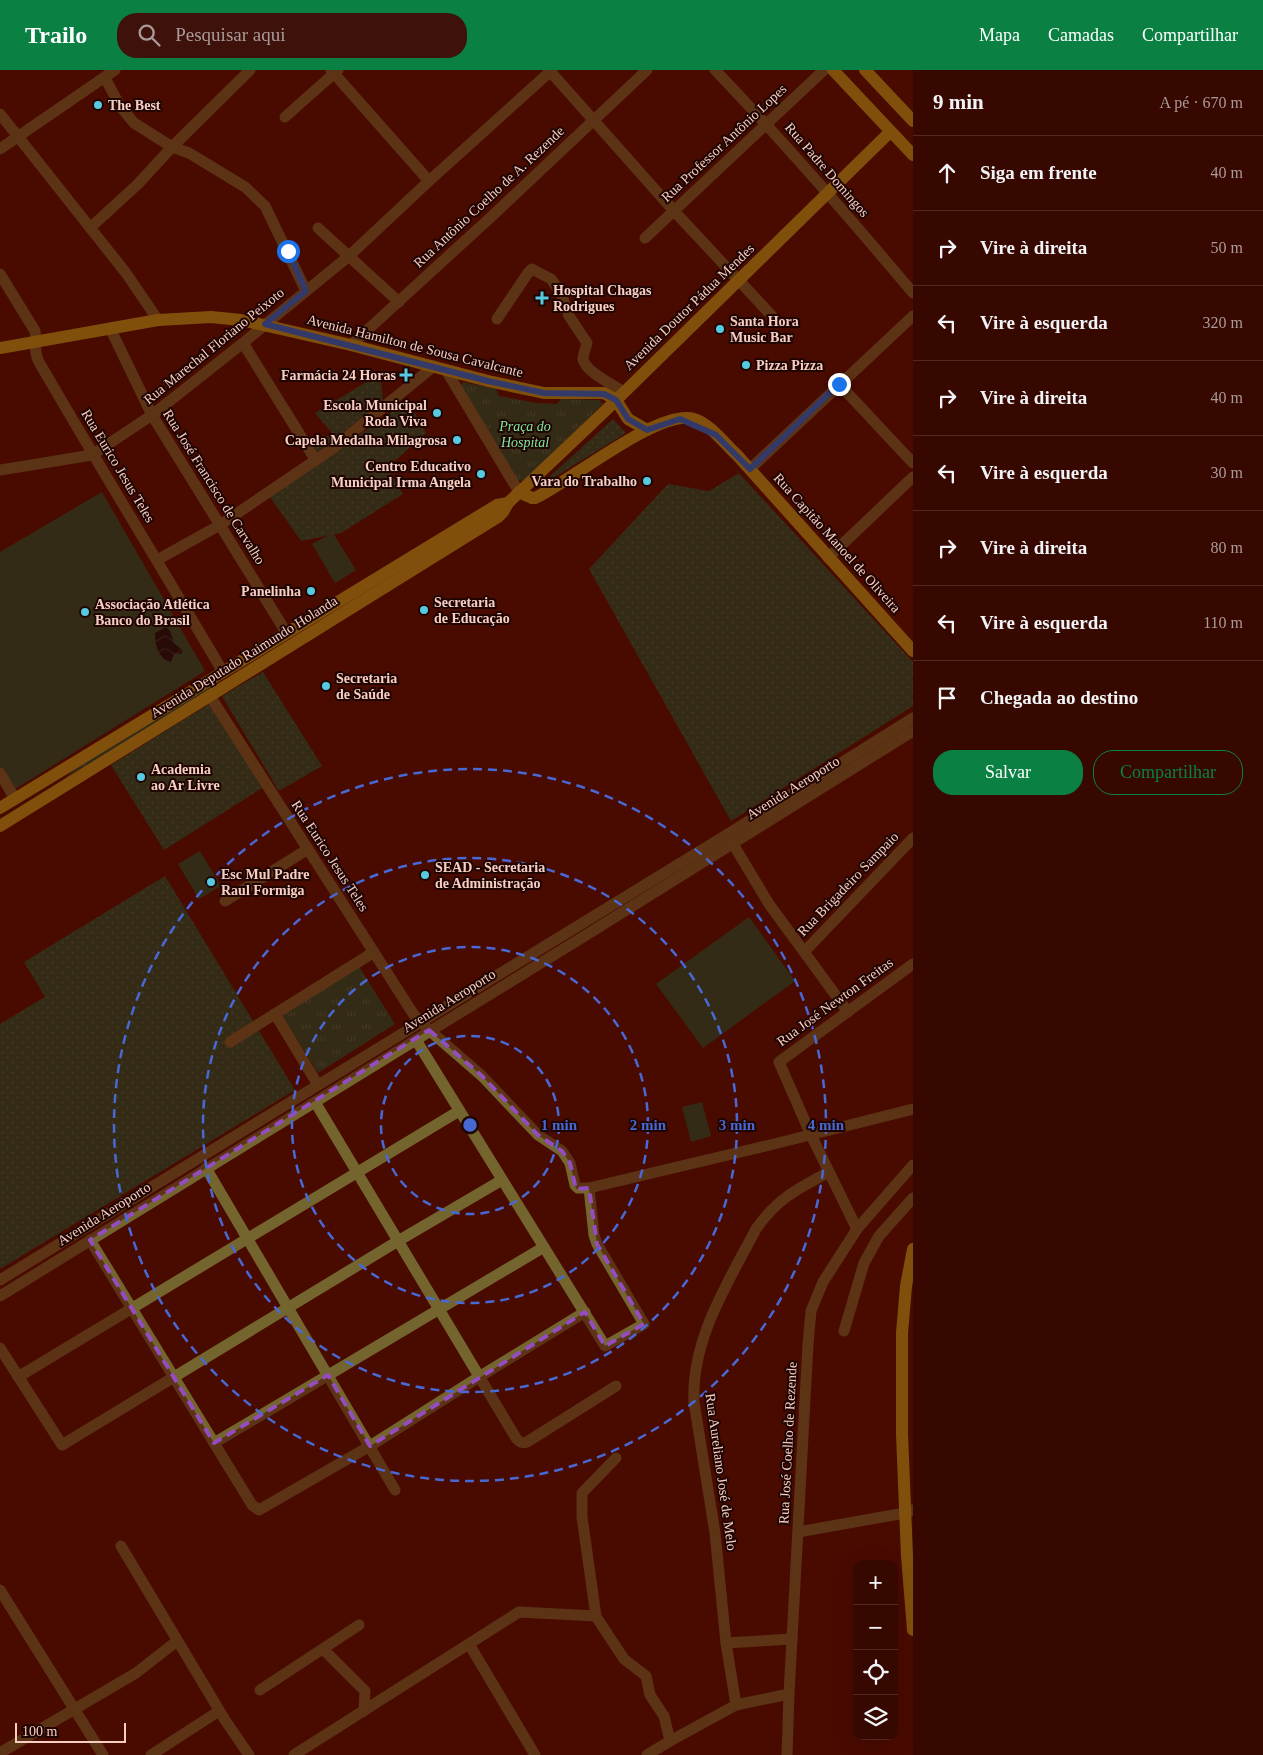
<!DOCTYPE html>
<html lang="pt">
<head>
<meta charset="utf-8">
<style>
  :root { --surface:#370800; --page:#3e110a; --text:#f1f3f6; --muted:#aa9a99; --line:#512922; --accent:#0b8043 }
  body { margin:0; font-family:Georgia,serif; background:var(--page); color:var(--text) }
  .controls { position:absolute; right:15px; bottom:15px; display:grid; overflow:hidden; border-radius:10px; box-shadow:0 5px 20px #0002 }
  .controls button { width:45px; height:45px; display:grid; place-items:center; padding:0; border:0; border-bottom:1px solid var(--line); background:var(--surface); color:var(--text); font:25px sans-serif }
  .scale { position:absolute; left:15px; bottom:12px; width:111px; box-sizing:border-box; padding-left:5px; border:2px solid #f6cec4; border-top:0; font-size:14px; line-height:18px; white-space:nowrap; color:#f6cec4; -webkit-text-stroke:4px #1f0502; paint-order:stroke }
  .stop { position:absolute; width:15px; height:15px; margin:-11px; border:4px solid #1a73e8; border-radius:50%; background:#fff }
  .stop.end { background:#1a73e8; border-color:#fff; box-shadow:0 1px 5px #0008 }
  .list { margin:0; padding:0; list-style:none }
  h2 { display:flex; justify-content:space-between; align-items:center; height:65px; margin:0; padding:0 20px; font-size:21px }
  h2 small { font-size:16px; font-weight:400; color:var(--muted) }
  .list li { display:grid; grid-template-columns:32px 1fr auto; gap:15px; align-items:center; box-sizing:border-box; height:75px; padding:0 20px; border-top:1px solid var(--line) }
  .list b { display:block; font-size:19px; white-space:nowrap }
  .list em { font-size:16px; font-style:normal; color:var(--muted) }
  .actions { display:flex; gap:10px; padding:15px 20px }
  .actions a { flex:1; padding:11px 0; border:1px solid var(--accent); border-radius:20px; text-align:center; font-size:18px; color:var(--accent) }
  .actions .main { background:var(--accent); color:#fff }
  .icon { flex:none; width:28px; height:28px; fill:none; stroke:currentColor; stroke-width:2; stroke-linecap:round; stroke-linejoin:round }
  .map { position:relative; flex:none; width:913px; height:1685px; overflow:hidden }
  header { display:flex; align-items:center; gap:30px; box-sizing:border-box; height:70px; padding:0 25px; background:var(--accent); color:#fff }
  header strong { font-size:24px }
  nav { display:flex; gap:28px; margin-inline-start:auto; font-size:18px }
  .search { width:350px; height:45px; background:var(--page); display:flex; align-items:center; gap:12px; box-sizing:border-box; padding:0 18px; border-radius:20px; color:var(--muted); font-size:19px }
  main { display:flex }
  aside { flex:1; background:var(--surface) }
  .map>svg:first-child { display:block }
</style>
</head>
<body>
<header>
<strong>Trailo</strong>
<div class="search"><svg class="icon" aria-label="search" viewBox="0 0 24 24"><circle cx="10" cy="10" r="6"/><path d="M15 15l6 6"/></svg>Pesquisar aqui</div>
<nav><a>Mapa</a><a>Camadas</a><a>Compartilhar</a></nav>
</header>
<main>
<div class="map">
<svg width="913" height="1685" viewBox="0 0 913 1685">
  <defs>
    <pattern id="grass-dots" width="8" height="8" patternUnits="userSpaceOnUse" patternTransform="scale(1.25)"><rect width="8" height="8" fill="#1c5332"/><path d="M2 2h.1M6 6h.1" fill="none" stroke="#3e6b4e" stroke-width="1.8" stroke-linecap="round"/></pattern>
    <pattern id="park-tufts" width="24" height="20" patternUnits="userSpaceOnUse" patternTransform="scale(1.25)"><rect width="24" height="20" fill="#1c5332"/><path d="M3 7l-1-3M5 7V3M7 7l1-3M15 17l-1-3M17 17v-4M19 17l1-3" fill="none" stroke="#3e6b4e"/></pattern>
    <pattern id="water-waves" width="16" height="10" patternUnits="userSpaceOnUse" patternTransform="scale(1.25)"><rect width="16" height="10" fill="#020d10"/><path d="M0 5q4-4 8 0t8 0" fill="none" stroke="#282f31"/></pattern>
  </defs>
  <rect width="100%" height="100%" fill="#490b00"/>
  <!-- grass -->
  <g fill="url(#grass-dots)">
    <path d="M378,305L381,311L383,331L318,382L312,376L332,363L315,343Z"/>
    <path d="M408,331L426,363L387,398L403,424L341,463L301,471L270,427Z"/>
    <path d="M613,349L626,363L537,418Z"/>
    <path d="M739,403L913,592V636L731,751L589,499L668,414L709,421Z"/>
    <path d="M263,602L322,696L279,721L222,626Z"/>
    <path d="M212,632L264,717L164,780L111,695Z"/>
    <path d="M165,806L295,1020L0,1199V954L45,927L24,892Z"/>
  </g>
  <!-- park -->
  <g fill="url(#park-tufts)">
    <path d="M463,312L496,319L499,326L536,333L557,334L561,329L599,330L603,334L526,409L521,411L517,410L460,317Z"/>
    <path d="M215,612L217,614V617L65,708L76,698Z"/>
    <path d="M358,895L395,954L318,1003L281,944Z"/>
  </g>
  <!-- garden -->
  <g fill="#1c5332">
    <path d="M102,422L205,601L12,721L0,701V482Z"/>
    <path d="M333,463L356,500L335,513L312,474Z"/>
    <path d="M200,781L221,816L199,829L178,794Z"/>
    <path d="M749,847L795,911L703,978L656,914Z"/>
    <path d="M702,1032L711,1066L691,1072L682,1037Z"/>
  </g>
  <!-- water -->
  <path fill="url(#water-waves)" d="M166,557L170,561L174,573L183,581L181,584H174L171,592C158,589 155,575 155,563Z"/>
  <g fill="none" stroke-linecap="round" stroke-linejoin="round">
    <!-- minor -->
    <g stroke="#74652f" stroke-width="11">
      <path d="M331,0L429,111"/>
      <path d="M549,0L674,141L772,246"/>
      <path d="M715,0C784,72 849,147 913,223"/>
      <path d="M105,8L120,36L134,53L172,77L189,83L245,117L265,136L306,221"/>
      <path d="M0,44L126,203L158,250"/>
      <path d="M285,47L338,0"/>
      <path d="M0,79L115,0"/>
      <path d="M90,158L138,114L172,77L250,0"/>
      <path d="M318,158L399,232"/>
      <path d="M645,168L824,0"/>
      <path d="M0,204L35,261C37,273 33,281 39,292C99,396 162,498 223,602"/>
      <path d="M497,249L528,203L532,199L551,209L561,223L569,246L587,273C586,278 583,284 583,289C585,302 614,315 624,322"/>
      <path d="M110,258L152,345L286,562"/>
      <path d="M243,273L315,389"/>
      <path d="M351,275L491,147L647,0"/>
      <path d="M446,300L519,422"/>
      <path d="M839,314L913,393"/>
      <path d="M750,399L913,246"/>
      <path d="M0,400L92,385L152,345L243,273L349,186L429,111L552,0"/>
      <path d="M828,488L913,407"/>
      <path d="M157,490L220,455L332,379L434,296"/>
      <path d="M210,626L414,945L429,960L482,1006L538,1065L562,1081L570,1093L575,1115L578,1118H589L778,1073L913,1039"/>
      <path d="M0,703L15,729"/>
      <path d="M733,774L769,834L848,942"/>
      <path d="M225,831L308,779"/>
      <path d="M805,881L913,768"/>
      <path d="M275,944L318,1015"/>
      <path d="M416,970L605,1276L644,1254L597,1174L594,1165L589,1118"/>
      <path d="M230,972L374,882"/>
      <path d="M315,1032L516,1368C519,1372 522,1374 527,1372L616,1316"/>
      <path d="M206,1098L395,1420"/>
      <path d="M857,1159L811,1065L779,992L913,894"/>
      <path d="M90,1170L252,1435L259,1440L370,1376L479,1307L585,1242"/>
      <path d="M0,1210L728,764L913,648"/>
      <path d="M0,1226L583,867L913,661"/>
      <path d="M844,1261L864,1193L879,1166L913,1128"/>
      <path d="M0,1278L62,1375L398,1171L502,1110"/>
      <path d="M18,1307L459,1041"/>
      <path d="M214,1373L544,1177"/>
      <path d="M798,1462L905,1443L913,1440"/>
      <path d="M121,1476L225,1650L249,1685"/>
      <path d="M0,1520L103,1685"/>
      <path d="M595,1545L624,1589L646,1606L650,1625L664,1646L670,1671"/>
      <path d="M726,1573L792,1569"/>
      <path d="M469,1574L535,1685"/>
      <path d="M323,1579L365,1621L364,1641"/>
      <path d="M260,1620L359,1555"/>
      <path d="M736,1635L726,1573L715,1463L694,1332C691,1269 728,1213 756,1159C777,1129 797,1119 829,1102"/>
      <path d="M0,1683L136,1603L177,1571"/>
      <path d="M151,1685L219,1641"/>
      <path d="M294,1685L519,1542L596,1546L582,1447V1423L616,1388"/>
      <path d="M647,1685L670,1671L736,1635L789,1624"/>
      <path d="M787,1685L789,1624L808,1274L811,1241L823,1212L857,1159L913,1095"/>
    </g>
    <!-- major -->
    <g stroke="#c3a31c" stroke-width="12">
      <path d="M833,0L913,85"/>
      <path d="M865,0L913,51"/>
      <path d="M0,278L158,250L211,247L241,250L351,275L488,311L544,323H604L616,330L628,349L647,360"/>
      <path d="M519,422L532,428H535C570,412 659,338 694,349C709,353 725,374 737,385L913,581"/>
      <path d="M0,738L497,435L508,433"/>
      <path d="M0,756L498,447L503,442L508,433L604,342L890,62"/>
      <path d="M913,1179L906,1216L902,1263V1364L907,1486L913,1560"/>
    </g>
  </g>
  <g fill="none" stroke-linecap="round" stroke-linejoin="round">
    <!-- route -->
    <path stroke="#1a73e8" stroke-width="6" d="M288,181L306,221L265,254L488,311L544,323L604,324L616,330L628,349L647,360L680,349L716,365L750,399L839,314"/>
  </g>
  <!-- marked area -->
  <path d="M0 0H913V1685H0ZM429,960L482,1006L538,1065L562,1081L570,1093L576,1119L589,1118L597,1174L644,1254L605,1276L585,1242L370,1376L328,1305L214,1373L90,1170Z" fill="#490b00" fill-opacity=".55" fill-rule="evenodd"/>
  <path fill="none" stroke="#944cc0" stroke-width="4" stroke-dasharray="10 6" stroke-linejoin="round" d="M429,960L482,1006L538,1065L562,1081L570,1093L576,1119L589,1118L597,1174L644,1254L605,1276L585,1242L370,1376L328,1305L214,1373L90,1170Z"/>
  <!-- distance rings -->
  <g fill="none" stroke="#4868d4" stroke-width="2.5" stroke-dasharray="9 6">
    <circle cx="470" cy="1055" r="89"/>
    <circle cx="470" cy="1055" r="178"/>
    <circle cx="470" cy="1055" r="267"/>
    <circle cx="470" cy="1055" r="356"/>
  </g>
  <!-- markers -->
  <g fill="#57c9e1" stroke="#1f0502" stroke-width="2">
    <circle cx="98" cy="35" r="5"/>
    <path d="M539.5 220.5h5v5h5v5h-5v5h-5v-5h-5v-5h5z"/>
    <circle cx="720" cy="259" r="5"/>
    <circle cx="746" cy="295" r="5"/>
    <path d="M403.5 297.5h5v5h5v5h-5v5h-5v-5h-5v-5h5z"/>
    <circle cx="437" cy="343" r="5"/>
    <circle cx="457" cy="370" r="5"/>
    <circle cx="481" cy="404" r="5"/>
    <circle cx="647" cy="411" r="5"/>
    <circle cx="311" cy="521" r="5"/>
    <circle cx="424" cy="540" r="5"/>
    <circle cx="85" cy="542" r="5"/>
    <circle cx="326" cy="616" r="5"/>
    <circle cx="141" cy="707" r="5"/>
    <circle cx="425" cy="805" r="5"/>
    <circle cx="211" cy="812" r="5"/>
  </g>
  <g text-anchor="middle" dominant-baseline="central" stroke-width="4" stroke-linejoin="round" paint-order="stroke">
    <!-- poi labels -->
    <g font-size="14" font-weight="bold" fill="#f6cec4" stroke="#1f0502" text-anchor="start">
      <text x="108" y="35">The Best</text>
      <text x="553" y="220">Hospital Chagas<tspan x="553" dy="16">Rodrigues</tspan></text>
      <text x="730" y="251">Santa Hora<tspan x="730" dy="16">Music Bar</tspan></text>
      <text x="756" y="295">Pizza Pizza</text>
      <text x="396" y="305" text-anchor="end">Farmácia 24 Horas</text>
      <text x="427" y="335" text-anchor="end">Escola Municipal<tspan x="427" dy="16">Roda Viva</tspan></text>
      <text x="447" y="370" text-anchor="end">Capela Medalha Milagrosa</text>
      <text x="471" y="396" text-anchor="end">Centro Educativo<tspan x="471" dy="16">Municipal Irma Angela</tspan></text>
      <text x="637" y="411" text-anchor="end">Vara do Trabalho</text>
      <text x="301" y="521" text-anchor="end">Panelinha</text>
      <text x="434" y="532">Secretaria<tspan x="434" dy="16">de Educação</tspan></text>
      <text x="95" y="534">Associação Atlética<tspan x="95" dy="16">Banco do Brasil</tspan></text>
      <text x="336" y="608">Secretaria<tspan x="336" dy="16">de Saúde</tspan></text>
      <text x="151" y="699">Academia<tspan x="151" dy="16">ao Ar Livre</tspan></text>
      <text x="435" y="797">SEAD - Secretaria<tspan x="435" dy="16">de Administração</tspan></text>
      <text x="221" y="804">Esc Mul Padre<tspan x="221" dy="16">Raul Formiga</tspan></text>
    </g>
    <!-- street labels -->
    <g font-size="14" fill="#f6cec4" stroke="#1f0502">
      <text transform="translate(724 73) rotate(-43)">Rua Professor Antônio Lopes</text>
      <text transform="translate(827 100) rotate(49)">Rua Padre Domingos</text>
      <text transform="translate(489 127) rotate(-43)">Rua Antônio Coelho de A. Rezende</text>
      <text transform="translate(689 237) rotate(-44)">Avenida Doutor Pádua Mendes</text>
      <text transform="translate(214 276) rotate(-39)">Rua Marechal Floriano Peixoto</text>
      <text transform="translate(415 276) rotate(14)">Avenida Hamilton de Sousa Cavalcante</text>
      <text transform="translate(118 396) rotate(59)">Rua Eurico Jesus Teles</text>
      <text transform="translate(214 417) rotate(58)">Rua José Francisco de Carvalho</text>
      <text transform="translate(837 473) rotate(48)">Rua Capitão Manoel de Oliveira</text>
      <text transform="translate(244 587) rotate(-32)">Avenida Deputado Raimundo Holanda</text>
      <text transform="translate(793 718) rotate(-32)">Avenida Aeroporto</text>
      <text transform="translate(330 786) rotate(57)">Rua Eurico Jesus Teles</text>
      <text transform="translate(848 814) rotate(-46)">Rua Brigadeiro Sampaio</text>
      <text transform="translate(449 931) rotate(-32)">Avenida Aeroporto</text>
      <text transform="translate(835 932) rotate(-36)">Rua José Newton Freitas</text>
      <text transform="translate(104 1144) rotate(-32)">Avenida Aeroporto</text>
      <text transform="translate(788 1373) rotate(-87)">Rua José Coelho de Rezende</text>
      <text transform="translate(721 1402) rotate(82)">Rua Aureliano José de Melo</text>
    </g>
    <!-- park labels -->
    <g font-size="14" font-style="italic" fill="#7fe8a4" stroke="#1f0502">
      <text x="525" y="356">Praça do<tspan x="525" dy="16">Hospital</tspan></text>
    </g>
  </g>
  <circle cx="470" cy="1055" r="8" fill="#4868d4" stroke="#1f0502" stroke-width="2.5"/>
  <g font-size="15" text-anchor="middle" font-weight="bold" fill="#4868d4" stroke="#1f0502" stroke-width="4" stroke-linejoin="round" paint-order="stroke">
    <text x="559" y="1060">1 min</text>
    <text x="648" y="1060">2 min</text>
    <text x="737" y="1060">3 min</text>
    <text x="826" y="1060">4 min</text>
  </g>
</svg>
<div class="controls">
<button>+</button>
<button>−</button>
<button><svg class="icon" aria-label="locate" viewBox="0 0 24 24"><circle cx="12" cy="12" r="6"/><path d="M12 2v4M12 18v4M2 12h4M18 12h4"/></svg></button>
<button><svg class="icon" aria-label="layers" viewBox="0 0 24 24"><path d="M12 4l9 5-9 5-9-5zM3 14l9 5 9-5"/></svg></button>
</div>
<div class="scale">100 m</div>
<div class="stop" style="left:288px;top:181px"></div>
<div class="stop end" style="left:839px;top:314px"></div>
</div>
<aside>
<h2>9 min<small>A pé · 670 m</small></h2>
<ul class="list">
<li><svg class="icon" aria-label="ahead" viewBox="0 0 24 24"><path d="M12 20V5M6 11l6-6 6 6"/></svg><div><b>Siga em frente</b></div><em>40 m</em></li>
<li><svg class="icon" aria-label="right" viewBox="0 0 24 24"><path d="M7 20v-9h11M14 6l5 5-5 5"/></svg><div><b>Vire à direita</b></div><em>50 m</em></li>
<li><svg class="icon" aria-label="left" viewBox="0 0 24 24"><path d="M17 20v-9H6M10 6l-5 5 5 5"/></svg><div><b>Vire à esquerda</b></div><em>320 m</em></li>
<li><svg class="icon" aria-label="right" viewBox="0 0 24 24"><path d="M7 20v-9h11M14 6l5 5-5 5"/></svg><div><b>Vire à direita</b></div><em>40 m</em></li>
<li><svg class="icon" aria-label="left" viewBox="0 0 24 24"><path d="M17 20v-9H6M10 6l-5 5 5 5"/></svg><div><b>Vire à esquerda</b></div><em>30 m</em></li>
<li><svg class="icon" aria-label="right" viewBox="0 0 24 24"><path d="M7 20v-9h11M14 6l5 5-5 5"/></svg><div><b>Vire à direita</b></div><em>80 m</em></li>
<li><svg class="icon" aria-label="left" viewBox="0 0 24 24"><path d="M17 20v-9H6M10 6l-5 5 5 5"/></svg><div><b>Vire à esquerda</b></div><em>110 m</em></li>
<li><svg class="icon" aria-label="arrive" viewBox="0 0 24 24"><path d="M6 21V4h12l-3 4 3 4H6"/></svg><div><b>Chegada ao destino</b></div></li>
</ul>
<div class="actions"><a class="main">Salvar</a><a>Compartilhar</a></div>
</aside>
</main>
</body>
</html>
